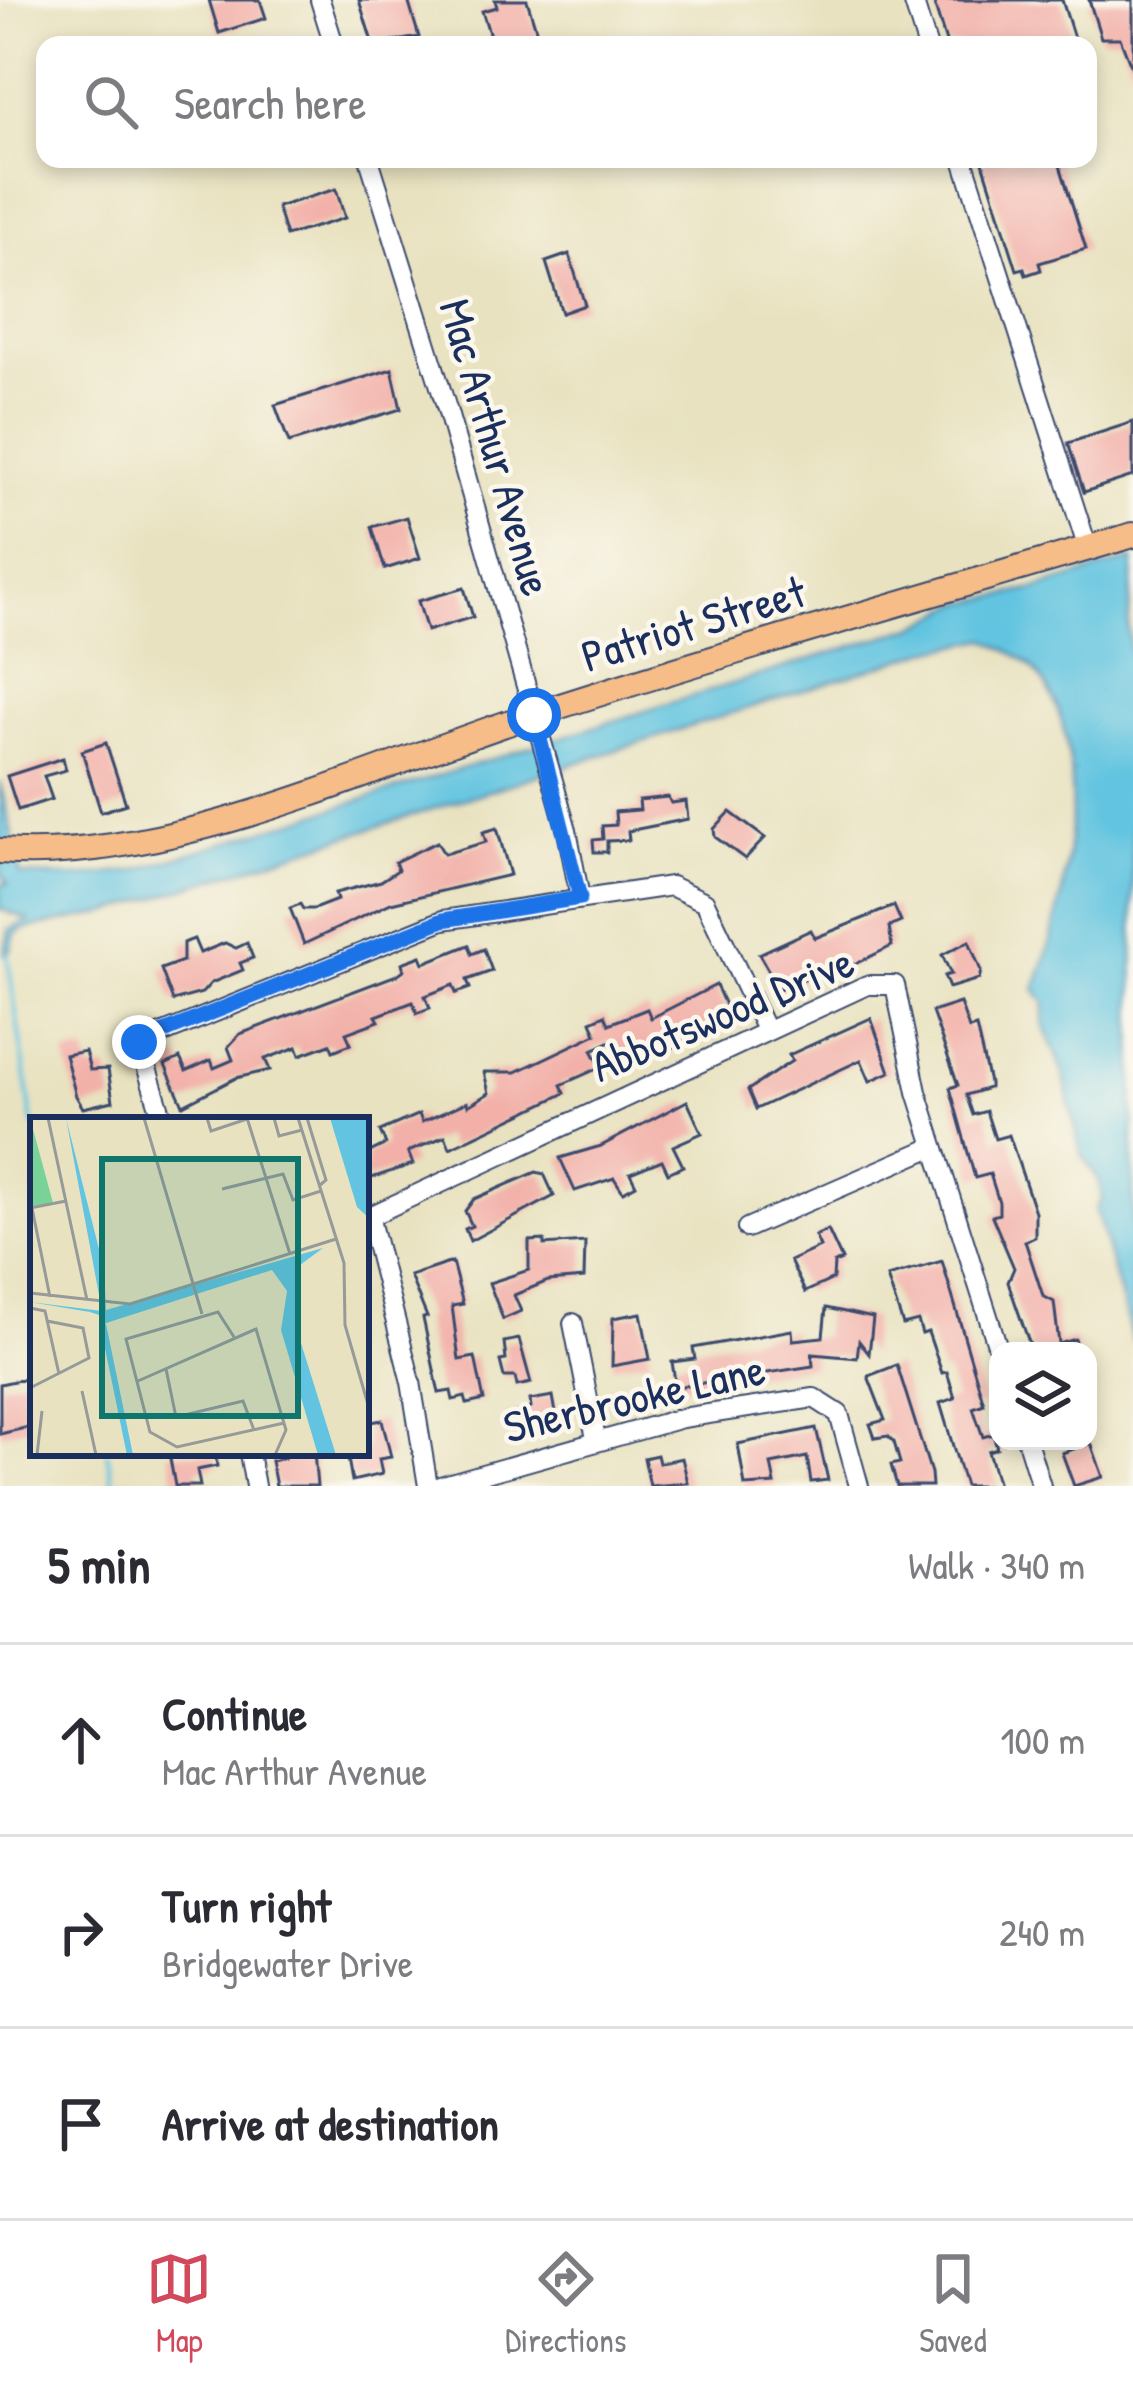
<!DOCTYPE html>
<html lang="en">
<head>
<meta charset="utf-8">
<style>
  :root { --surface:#fff; --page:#f7f7f7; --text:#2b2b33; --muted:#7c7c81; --line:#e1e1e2; --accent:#d1495b }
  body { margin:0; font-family:"Patrick Hand",sans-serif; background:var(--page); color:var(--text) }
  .controls { position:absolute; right:36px; bottom:36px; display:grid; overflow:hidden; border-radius:24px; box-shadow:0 6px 18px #0003 }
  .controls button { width:108px; height:108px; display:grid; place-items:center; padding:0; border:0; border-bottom:3px solid var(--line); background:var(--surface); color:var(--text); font:60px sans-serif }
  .stop { position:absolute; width:36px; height:36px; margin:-27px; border:9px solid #1a73e8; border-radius:50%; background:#fff }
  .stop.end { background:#1a73e8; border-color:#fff; box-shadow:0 3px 12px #0008 }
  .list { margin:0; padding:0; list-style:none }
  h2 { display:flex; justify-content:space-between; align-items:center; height:156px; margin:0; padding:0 48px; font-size:51px }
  h2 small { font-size:39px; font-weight:400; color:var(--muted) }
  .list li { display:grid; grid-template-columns:78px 1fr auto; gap:36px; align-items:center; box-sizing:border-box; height:192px; padding:0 48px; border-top:3px solid var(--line) }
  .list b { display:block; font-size:45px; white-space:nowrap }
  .list p { margin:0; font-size:39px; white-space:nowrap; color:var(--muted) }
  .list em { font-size:39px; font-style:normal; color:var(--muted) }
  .icon { flex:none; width:66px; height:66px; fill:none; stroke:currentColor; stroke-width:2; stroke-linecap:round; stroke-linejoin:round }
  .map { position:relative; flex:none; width:1133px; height:1486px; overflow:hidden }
  .search { position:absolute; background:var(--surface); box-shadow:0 6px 18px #0003; left:36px; right:36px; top:36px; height:132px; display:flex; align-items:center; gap:30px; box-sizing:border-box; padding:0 42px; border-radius:24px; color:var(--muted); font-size:45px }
  .sheet { height:732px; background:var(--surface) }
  nav { display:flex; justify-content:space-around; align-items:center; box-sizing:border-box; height:168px; border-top:3px solid var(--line); background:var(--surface); font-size:33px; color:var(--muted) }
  nav a { display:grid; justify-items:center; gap:6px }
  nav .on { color:var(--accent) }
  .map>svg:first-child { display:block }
</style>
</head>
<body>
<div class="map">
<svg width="1133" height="1486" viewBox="0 0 1133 1486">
  <rect width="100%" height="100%" fill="#fbf7ec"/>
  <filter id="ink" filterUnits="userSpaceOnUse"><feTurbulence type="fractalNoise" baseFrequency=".00833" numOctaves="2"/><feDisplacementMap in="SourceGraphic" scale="24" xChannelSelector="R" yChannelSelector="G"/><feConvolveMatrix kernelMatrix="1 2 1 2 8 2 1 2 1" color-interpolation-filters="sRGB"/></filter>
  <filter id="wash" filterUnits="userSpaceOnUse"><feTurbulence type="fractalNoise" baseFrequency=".004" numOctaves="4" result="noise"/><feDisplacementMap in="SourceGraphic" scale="48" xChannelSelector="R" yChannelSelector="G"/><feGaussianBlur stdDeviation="2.7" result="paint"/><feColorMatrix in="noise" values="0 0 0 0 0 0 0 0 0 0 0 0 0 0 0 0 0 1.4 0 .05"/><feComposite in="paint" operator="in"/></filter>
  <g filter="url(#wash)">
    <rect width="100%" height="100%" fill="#e8e2c0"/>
    <!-- water -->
    <path fill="#62c4e0" stroke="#3e7a9f" stroke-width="3" d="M1133,559C1133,598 1123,627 1133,663V1342L1096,1210L1102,1198L1099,1181L1081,1153L1063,1073L1043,1022L1045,1003L1035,989C1067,906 1099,742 1033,668C1021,655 1001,648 986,639L927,651L107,913L24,929L15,934L10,953L4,954L9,930L29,920L0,909V884H8L0,871V782L21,875L77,877L134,871L920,625L958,604L1036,589Z"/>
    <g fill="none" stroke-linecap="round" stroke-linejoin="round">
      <!-- stream -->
      <g stroke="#62c4e0" stroke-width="4.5">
        <path d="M7,953L33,1125"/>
        <path d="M107,1453L114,1486"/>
      </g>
    </g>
    <g id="blocks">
      <!-- building -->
      <g fill="#f2b0a9">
        <path d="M209,0H260L266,18L219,33Z"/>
        <path d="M359,0H408L419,37L373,45Z"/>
        <path d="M495,0H527L539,39L493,45L482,11L497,7Z"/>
        <path d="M933,0H1062L1074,38L1050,45H947Z"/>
        <path d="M1089,0H1133V71L1120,38H1101Z"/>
        <path d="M982,159H1058L1086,249L1039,263L1041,270L1026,275L1024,268L1017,270Z"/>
        <path d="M336,189L345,218L286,236L277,207Z"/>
        <path d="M569,254L585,305L562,313L546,262Z"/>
        <path d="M392,369L401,409L289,443L275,405Z"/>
        <path d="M1133,422V476L1084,492L1068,443Z"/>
        <path d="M407,517L420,558L385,569L372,527Z"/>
        <path d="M464,588L473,617L427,631L418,601Z"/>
        <path d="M106,743L126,804L101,812L82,751Z"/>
        <path d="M63,758L66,770L44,776L52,799L18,810L7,776Z"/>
        <path d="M668,797L671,803L686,801L688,819L628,831L629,840L607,841V852H594L593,840L603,839L602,826L616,825L615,812L640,810L639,800Z"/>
        <path d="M730,812L765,838L745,859L715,837L714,829Z"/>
        <path d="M497,828L510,875L391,903L304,944L290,908L300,904L303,909H314L337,900L335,893L381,881L398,870L395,862L437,842L444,854L486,842L483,832Z"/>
        <path d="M894,906L901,922L889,927L892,946L826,978L823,973L779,989L759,954L811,930L815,938Z"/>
        <path d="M194,939L200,953L225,943L236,948L247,943L253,958L240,963L243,970L211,983L202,993L173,1001L161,969L183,961V943Z"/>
        <path d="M969,941L981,971L979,979L949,988L944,976L951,974L942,955Z"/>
        <path d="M469,945L472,954L484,949L492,971L467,980L470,988L456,993L453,985L425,996L430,1008L417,1013L413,1002L376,1016L379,1021L346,1033L351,1044L333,1051L330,1044L300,1055L297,1047L265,1059L270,1070L236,1078L183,1105L165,1065L180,1058L186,1071L211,1060L214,1068L233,1060L228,1047L240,1034L397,975L404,970L402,963L421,956L424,963Z"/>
        <path d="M716,985L728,1012L723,1014L726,1021L668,1050L665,1045L623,1063L613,1040L592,1050L601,1067L561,1085L565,1093L450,1148L445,1136L408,1152L413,1164L366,1180V1154L386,1144L380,1131L419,1114L422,1122L467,1102L468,1106L489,1093L484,1072H516L596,1034L591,1021L605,1015L609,1024L647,1009L651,1018Z"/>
        <path d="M960,1003L969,1029L976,1027L989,1083V1088L966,1095L973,1115L986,1111L995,1139L1009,1135L1035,1212V1237L1025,1241L1043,1296L1054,1302L1059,1344L1075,1339L1079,1351H1032L1008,1282L1014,1268L992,1216L999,1214V1202L990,1174L975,1178L950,1088L958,1085L932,1012Z"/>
        <path d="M871,1018L890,1072L870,1081L861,1060L756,1109L748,1090L792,1061L789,1055Z"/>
        <path d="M85,1051L90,1070L108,1069L113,1101L83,1108L76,1096L65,1055Z"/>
        <path d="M687,1101L702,1133L673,1146L683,1166L668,1173L662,1160L630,1173L636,1185L623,1192L614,1178L575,1191L560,1158L601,1146Z"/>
        <path d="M536,1172L544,1174L554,1196L470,1241L465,1229L472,1226L465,1211L474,1199Z"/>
        <path d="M828,1230L842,1260L834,1263L833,1279L805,1292L790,1261L820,1247L815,1236Z"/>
        <path d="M544,1240V1245L585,1242L584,1278L548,1281L514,1295L521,1311L503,1319L489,1283L529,1270V1241Z"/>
        <path d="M942,1261L984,1404L973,1408L983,1437L993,1434L997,1448L988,1451L998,1486H965L940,1403L955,1398L947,1372L942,1373L928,1332L922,1334L918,1321L903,1325L887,1277Z"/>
        <path d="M452,1262L463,1304L452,1306L459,1360L475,1357L484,1400L467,1404L465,1397L453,1400L451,1391L439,1393L423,1318L427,1317L410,1276Z"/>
        <path d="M826,1308L873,1318L869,1354L859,1341L857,1358L812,1354L813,1366L676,1387L672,1362L695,1359L693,1348L792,1330L793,1340L823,1337Z"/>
        <path d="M641,1313L650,1359L612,1366L613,1318Z"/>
        <path d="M519,1339L531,1383L517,1386L515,1377H504L500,1361L506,1360L504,1342Z"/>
        <path d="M897,1365L931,1473L932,1486H897L891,1465L900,1463L894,1442L888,1436L875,1438L870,1424L885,1420L868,1376Z"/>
        <path d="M33,1377V1426L0,1434V1384Z"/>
        <path d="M553,1396L559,1430L537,1435H528L526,1428L511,1430L509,1415L531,1408L530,1400Z"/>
        <path d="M382,1420L391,1457L379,1459L382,1474L352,1481L347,1453H366V1423Z"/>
        <path d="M816,1428L828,1480L811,1482L807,1457L771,1464L775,1484L745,1486L738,1444Z"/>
        <path d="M1091,1443L1103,1477L1074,1486L1062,1453Z"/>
        <path d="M169,1453H215L217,1466L197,1470L200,1486H175Z"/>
        <path d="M283,1453H314L317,1486H276L271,1461L284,1458Z"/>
        <path d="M657,1455L659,1463L682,1458L688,1483L650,1486L644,1458Z"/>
      </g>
    </g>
  </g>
  <g filter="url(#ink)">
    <use href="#blocks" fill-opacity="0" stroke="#3a4a6d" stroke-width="3"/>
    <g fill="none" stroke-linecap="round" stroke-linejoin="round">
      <defs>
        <g id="minor">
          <path d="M320,0L334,45"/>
          <path d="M913,0L927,45"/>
          <path d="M369,159L447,409L567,830L580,898"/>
          <path d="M963,159L1088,549"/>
          <path d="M163,1120L139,1043L443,920L671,886L705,902L766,1030"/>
          <path d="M369,1216L411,1382L428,1486"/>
          <path d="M366,1218L867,985H895L917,1092L999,1351"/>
          <path d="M747,1228L933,1147"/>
          <path d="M573,1323L596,1439"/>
          <path d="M1027,1441L1041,1486"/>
          <path d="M249,1453L255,1486"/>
          <path d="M440,1486L682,1418L814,1398L839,1414L859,1486"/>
        </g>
        <path id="major" d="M0,851C172,864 368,768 532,715C731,651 933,594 1133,535"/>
      </defs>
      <!-- minor casing -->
      <use href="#minor" stroke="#3a4a6d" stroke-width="22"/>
      <!-- major casing -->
      <use href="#major" stroke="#3a4a6d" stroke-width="28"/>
      <!-- minor -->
      <use href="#minor" stroke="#fff" stroke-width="18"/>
      <!-- major -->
      <use href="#major" stroke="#f7bd88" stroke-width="24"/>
    </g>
  </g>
  <g fill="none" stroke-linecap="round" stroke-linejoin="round" filter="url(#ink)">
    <!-- route -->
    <path stroke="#1a73e8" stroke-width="15" d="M139,1042L443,920L580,898L534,715"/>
  </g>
  <g text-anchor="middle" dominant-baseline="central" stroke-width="9" stroke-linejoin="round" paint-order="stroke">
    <!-- street labels -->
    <g font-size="45" fill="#1b2f5e" stroke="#fbf7ec">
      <text transform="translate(497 447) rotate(74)">Mac Arthur Avenue</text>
      <text transform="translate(693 623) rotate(-17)">Patriot Street</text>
      <text transform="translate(722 1013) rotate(-23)">Abbotswood Drive</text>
      <text transform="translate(634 1397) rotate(-13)">Sherbrooke Lane</text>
    </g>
  </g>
  <!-- overview -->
  <g transform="translate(30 1117)">
    <rect width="339" height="339" fill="#e8e2c0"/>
    <path d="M0,1L23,86L0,91Z" fill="#79d399"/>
    <path d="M36,1L74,152L76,193L293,131L266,151L271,226L306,338H288L251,213L257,174L242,153L73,207L75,200L60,195L0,185L72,194ZM300,1H339V101L327,90Z" fill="#62c4e0"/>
    <path fill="none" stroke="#62c4e0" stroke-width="6" d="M73,207L100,338"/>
    <path fill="none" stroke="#969a99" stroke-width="3" d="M18,1L57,183M114,1L172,197M177,1L181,14L217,2M217,1L260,137M244,1L249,19L272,13M268,1L314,146L315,208L339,291M277,1L296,63L289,69M192,72L253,57L263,83L291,74M0,91L36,84M2,91L20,180M0,176L100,187L306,122M0,191L15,194L29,257M204,220L188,195L96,222L120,315L147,330L254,306M136,252L146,300L213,284L224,313M108,264L226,212L256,313L245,338M0,271L59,241L53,211L17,204M52,274L66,338M7,338L12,294"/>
    <path fill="#0f766e" fill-opacity="0.15" stroke="#0f766e" stroke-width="6" d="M72,42H268V299H72Z"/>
    <rect width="339" height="339" fill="none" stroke="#1b2f5e" stroke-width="6"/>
  </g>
</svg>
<div class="controls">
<button><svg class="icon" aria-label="layers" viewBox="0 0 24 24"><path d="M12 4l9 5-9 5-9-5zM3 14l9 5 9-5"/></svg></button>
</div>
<div class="stop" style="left:534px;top:715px"></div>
<div class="stop end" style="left:139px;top:1042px"></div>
<div class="search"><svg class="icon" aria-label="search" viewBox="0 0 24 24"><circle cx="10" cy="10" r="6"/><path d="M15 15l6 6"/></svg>Search here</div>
</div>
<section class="sheet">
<h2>5 min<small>Walk · 340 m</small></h2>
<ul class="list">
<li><svg class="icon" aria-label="ahead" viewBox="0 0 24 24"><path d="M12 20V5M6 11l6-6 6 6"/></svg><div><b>Continue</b><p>Mac Arthur Avenue</p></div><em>100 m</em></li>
<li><svg class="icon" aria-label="right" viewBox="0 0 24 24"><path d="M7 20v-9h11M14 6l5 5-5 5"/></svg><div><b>Turn right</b><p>Bridgewater Drive</p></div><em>240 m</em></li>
<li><svg class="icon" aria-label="arrive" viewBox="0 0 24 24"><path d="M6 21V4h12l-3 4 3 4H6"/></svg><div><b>Arrive at destination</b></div></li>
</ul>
</section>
<nav>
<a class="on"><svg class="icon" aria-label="map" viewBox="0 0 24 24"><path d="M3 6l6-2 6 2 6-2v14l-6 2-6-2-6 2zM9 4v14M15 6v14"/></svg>Map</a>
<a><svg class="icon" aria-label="directions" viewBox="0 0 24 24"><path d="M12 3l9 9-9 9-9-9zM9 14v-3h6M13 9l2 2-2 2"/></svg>Directions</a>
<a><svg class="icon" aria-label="saved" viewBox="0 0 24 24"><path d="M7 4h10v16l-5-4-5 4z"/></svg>Saved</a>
</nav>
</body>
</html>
